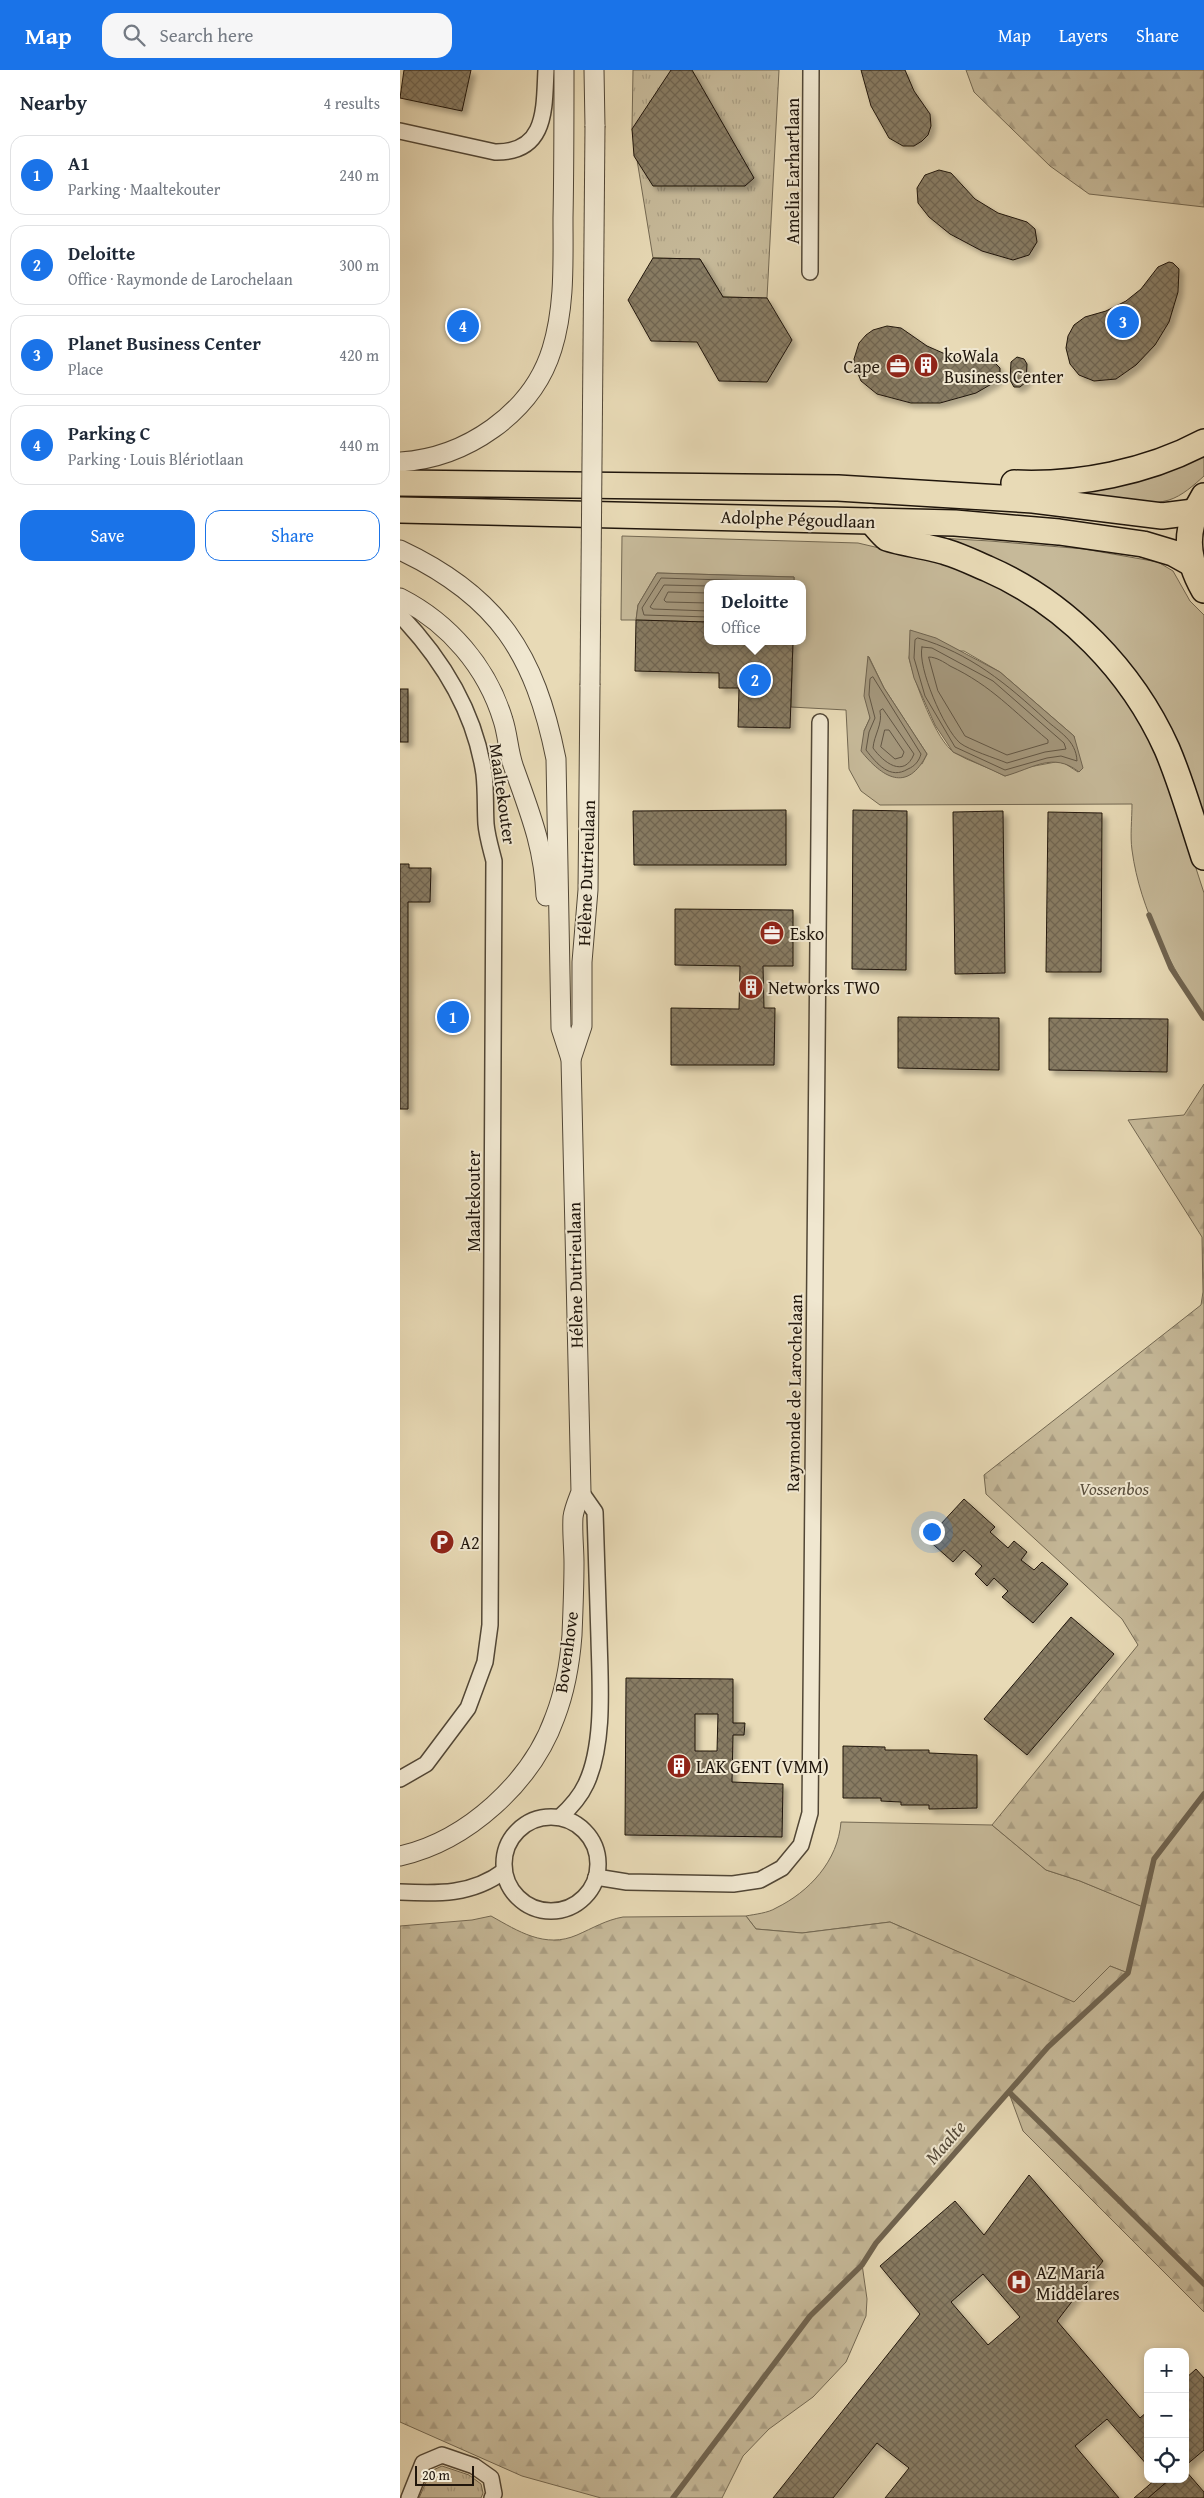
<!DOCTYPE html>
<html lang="en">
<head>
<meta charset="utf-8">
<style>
  :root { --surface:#fff; --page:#f6f6f7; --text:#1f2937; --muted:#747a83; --line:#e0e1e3; --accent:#1a73e8 }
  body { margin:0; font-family:"Gentium Book Plus",serif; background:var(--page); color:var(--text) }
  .controls { position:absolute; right:15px; bottom:15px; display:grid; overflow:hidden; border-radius:10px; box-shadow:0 2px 8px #0003 }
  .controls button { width:45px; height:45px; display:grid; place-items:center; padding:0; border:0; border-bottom:1px solid var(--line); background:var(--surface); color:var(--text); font:25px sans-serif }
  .scale { position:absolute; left:15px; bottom:12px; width:59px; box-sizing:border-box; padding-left:5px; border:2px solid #20160c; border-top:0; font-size:14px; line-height:18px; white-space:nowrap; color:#20160c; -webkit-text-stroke:4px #f0e7d0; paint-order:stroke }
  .you { position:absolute; left:531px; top:1461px; width:18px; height:18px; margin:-12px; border:4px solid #fff; border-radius:50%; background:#1a73e8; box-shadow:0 0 0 8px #1a73e833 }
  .badge { display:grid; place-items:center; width:32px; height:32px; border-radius:50%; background:var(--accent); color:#fff; font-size:16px; font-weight:700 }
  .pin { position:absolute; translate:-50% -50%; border:2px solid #fff; box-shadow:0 1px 5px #0006 }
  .popup { position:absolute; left:304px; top:510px; width:102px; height:65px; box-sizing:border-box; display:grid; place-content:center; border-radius:10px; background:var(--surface); filter:drop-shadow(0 1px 4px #0005); font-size:16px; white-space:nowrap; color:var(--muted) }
  .popup b { font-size:19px; color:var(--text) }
  .popup::after { content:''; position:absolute; left:50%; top:100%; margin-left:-10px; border:10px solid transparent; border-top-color:var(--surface) }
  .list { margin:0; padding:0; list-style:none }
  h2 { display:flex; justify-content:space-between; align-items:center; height:65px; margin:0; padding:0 20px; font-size:21px }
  h2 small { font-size:16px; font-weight:400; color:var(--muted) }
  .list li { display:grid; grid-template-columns:32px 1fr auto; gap:15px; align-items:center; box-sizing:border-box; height:80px; margin:0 10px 10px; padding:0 10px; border:1px solid var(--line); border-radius:15px }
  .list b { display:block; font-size:19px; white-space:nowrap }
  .list p { margin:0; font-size:16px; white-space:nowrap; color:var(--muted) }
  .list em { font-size:16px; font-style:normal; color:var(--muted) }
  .actions { display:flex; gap:10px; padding:15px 20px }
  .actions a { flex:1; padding:11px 0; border:1px solid var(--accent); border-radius:15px; text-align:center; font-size:18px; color:var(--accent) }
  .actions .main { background:var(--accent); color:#fff }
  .icon { flex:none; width:28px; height:28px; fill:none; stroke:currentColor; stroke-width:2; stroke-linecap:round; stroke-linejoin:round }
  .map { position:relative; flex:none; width:804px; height:2428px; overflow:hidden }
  header { display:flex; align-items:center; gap:30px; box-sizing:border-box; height:70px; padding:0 25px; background:var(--accent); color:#fff }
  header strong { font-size:24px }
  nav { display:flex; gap:28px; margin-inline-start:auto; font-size:18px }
  .search { width:350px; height:45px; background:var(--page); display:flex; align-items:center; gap:12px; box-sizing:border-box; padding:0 18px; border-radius:15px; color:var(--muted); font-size:19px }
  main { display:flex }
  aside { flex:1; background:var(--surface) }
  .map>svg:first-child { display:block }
</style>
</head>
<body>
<header>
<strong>Map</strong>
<div class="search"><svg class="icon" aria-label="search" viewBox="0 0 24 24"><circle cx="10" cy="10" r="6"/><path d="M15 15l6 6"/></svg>Search here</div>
<nav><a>Map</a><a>Layers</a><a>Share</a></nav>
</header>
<main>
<aside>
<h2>Nearby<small>4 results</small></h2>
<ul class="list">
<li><span class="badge">1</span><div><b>A1</b><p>Parking · Maaltekouter</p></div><em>240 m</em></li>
<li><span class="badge">2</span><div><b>Deloitte</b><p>Office · Raymonde de Larochelaan</p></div><em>300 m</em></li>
<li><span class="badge">3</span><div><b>Planet Business Center</b><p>Place</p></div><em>420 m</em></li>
<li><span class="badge">4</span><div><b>Parking C</b><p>Parking · Louis Blériotlaan</p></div><em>440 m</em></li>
</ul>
<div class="actions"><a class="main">Save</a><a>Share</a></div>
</aside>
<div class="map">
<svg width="804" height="2428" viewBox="0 0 804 2428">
  <defs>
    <pattern id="forest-firs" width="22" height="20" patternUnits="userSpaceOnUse" patternTransform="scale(1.25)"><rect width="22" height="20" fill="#c6b999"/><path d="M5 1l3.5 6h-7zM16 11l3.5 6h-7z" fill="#aa9e83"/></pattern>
    <pattern id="park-tufts" width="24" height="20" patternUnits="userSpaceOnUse" patternTransform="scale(1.25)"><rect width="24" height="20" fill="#c6b999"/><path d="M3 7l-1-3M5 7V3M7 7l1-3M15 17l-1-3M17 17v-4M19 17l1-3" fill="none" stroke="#aa9e83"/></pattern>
    <pattern id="building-cross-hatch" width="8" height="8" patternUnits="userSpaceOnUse" patternTransform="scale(1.25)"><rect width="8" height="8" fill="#887c64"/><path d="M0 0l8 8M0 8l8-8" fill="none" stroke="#6f6551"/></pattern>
    <filter id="shadow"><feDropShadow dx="4.5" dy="4.5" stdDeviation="2.5" flood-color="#0004"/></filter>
  </defs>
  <rect width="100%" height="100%" fill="#e8dab6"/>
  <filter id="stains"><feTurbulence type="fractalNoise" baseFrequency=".004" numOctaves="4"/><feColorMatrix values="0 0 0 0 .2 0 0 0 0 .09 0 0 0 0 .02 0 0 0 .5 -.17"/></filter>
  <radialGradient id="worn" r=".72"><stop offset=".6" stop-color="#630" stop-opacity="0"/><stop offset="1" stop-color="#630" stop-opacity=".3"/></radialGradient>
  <!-- grass -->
  <g fill="#c6b999" stroke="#736852" fill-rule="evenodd">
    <path d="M804,381V406C794,415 782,426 769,430C734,440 690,427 655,422Z"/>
    <path d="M222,466L458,473L543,493L586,511L625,532L659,556L686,582L714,613L739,649L756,683L771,721L804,823V948C772,897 740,841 732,780C730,766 732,749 732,734L480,735L461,721L449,699L446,640L391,637L393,571H402V514H394V507L257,503L238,535L236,550H221ZM564,581L600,602L674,666L678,702L661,691L629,697L605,706C589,697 570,692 555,683C536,672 514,610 509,588L510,582ZM469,587L484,618L527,684L522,694L464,661L470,648Z"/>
    <path d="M522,467L590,471L684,479L758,492L773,501L790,531L804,545V758L713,578Z"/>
    <path d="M441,1752L592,1755L646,1800L680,1811L744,1837L728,1903L710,1896L674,1933L490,1852L402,1863L356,1859L346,1846C356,1844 368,1843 376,1838C409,1822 438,1791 441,1752Z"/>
  </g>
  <!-- forest -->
  <g fill="url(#forest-firs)" stroke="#736852">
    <path d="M566,0H804V137L689,124L650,96L574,22Z"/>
    <path d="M804,1014V2242L623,2061L609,2023L476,2173L462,2194L467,2229L466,2246L446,2292L413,2327L369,2359L343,2386L322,2428H201L122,2406L0,2352V1856L72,1850L91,1846C118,1861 145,1879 177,1865C193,1858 206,1850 223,1847L346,1846L356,1859L402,1863L490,1852L674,1932L710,1896L728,1903L743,1837L680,1811L646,1800L592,1755L738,1575L722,1549L586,1424L584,1405L801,1235L803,1222L802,1167L728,1050L784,1045Z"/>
  </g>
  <!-- park -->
  <g fill="url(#park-tufts)" stroke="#736852">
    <path d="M233,0H379L367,228L323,227L300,189L253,188L232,59Z"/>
    <path d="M42,2396L69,2405L81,2414L83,2423L81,2428H19L31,2401Z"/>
  </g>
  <!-- water -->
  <g fill="#a4977c" stroke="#6f634f">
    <path d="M257,503L394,507V514H308L307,552L236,550L238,535Z"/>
    <path d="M510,560L536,568L600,602L674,666L683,698L679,702C653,681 632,699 605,706L553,682L535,655L514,608L509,588Z"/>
    <path d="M468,586L484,618L527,684C507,724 482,707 461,681L464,661L470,648L464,626Z"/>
  </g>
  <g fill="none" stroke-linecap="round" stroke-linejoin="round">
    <!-- shore -->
    <g stroke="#625644" stroke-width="1">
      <path d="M308,516L264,515L250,537L253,539L308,541"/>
      <path d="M308,523L268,522L264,530L266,532L308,533"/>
      <path d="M308,547L244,545L242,538L261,508L387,512L389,514"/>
      <path d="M518,568C570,583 607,614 646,650C659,662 676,670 677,691L661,686L647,688L605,700L555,677L525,626L514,588L515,570Z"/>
      <path d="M522,577L532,578L593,611L664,673L666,679L645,682L607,693C595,688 569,680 560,673C544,659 517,597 522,577Z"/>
      <path d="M529,587C536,587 544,592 550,596C592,616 613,641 648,670V673L607,685L565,666L538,621Z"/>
      <path d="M473,607L521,684C519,691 515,696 508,699C490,710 477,694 466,680L469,662L475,648L469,625L470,609Z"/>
      <path d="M483,639L514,684C504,709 483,692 473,678C474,665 483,654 480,641Z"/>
      <path d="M485,660H489L504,682L502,687L495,689L481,677Z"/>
    </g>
    <!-- stream -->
    <g stroke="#6f634f" stroke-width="5.5">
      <path d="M749,845L771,898L804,948"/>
      <path d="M610,2023L804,2214"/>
      <path d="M273,2428L410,2246L462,2195L476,2173L648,1977L728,1903L754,1789L804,1724"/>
    </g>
  </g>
  <!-- building -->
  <g fill="url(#building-cross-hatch)" stroke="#20160c" fill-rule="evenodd" filter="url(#shadow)">
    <path d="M4,0H71L62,41L0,28Z"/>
    <path d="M271,0H292L354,108L345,116H253L234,86L232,59Z"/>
    <path d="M461,0H505L514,21L530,44L531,56L528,65L522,71L514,76H503L489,68L471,36Z"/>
    <path d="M539,100L551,103L575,129L598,143L627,152L635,159L637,172L629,185L613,190L582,181L550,164L529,147L518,133L517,118L525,105Z"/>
    <path d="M253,188L300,189L323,227L367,228L392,270L367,312L319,311L297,272L251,271L228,230Z"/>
    <path d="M769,192L773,193L779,199L778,222L769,252L755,275L736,295L716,309L694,311L679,305L670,294L666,278L668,266L674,255L685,247L706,241L726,231L741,219L758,197Z"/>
    <path d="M487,256L501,258L527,276L552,287L593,291L600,298V306L595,312L576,323L540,333H511L477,324L461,311L456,299L454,289L459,273L466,265L473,260Z"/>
    <path d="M617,287L624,289L627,294L626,312L620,317H614L610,310L611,292Z"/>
    <path d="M236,550L308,552V571H393L390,658L338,657L339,618H319V603L235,601Z"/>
    <rect x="0" y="619" width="8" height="53"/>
    <path d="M386,740V795H234L233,741Z"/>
    <path d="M453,740L507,741L506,900L452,899Z"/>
    <path d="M603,741L605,903L555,904L553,742Z"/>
    <path d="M648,742L702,743L701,902H646Z"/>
    <path d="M0,794H9V798H31L30,832H8V1039H0Z"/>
    <path d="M275,839L393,840V896H363L364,938H375L374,995H271V938L339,939L340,896L275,895Z"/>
    <path d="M498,947L599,948V1000L498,998Z"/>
    <path d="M649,948L768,949L767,1002L649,1000Z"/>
    <path d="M564,1429L595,1457L590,1462L608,1478L614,1471L627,1482L621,1490L634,1500L642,1492L668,1514L633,1553L602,1527L608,1521L594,1508L587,1516L575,1504L582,1496L564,1480L553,1492L527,1469Z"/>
    <path d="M671,1547L714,1584L627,1685L584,1649Z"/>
    <path d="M226,1608L333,1609V1653H345L344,1665H333L332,1712L383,1714L382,1767L225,1765ZM295,1644H318L317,1681H295Z"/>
    <path d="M443,1676L485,1677V1680H529V1683L577,1685V1738L529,1739V1735H501V1732L481,1731V1728H443Z"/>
    <path d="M629,2105L703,2191L657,2251L740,2348L748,2341V2396L707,2349L675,2376L719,2428H485L509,2398L477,2373L433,2428H373L520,2244L480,2196L555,2131L584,2165ZM583,2204L620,2247L588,2275L551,2232Z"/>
    <path d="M796,2299L804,2308V2380L785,2396V2309Z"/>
    <path d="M785,2400L804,2422V2428H748L770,2409H785Z"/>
    <path d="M756,2409H770L748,2428H734Z"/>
  </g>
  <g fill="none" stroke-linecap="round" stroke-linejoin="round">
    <defs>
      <g id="minor">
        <path d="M0,61L95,82C147,83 144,39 146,0"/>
        <path d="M410,202L411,0"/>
        <path d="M0,545C42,589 75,643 84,704C86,721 85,738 86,754C87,766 91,779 94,791L90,1555L85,1592L68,1638L26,1694L0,1709"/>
        <circle cx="151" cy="1794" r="47"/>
        <path d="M160,1747C170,1738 180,1727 186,1714C205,1674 200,1612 199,1568C198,1526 196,1484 195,1442L181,1422"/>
        <path d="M196,1807L227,1812L333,1814L360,1810L382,1798L401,1775L410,1743L420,652"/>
        <path d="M0,1822C38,1824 72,1825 104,1801"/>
        <path d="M9,2428L23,2393L42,2385L74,2396L91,2408L94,2424L92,2428"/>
      </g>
      <g id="tertiary">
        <path d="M194,0L195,56"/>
        <path d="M0,392C65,388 132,344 152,279C165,237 163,192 163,148C164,99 164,49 164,0"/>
        <path d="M0,480C98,526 135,584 156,689L161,958L171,989L181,1422C178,1430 174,1439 173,1447C172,1462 174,1478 174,1493C174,1517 173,1541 172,1565C170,1592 165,1621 155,1647C132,1712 67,1771 0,1786"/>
        <path d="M0,528C49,553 87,597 103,650C108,665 108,682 114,698C130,743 144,777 146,826"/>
        <path d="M171,989L182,956V892L188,820L190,615"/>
      </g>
      <g id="trunk">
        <path d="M0,413L438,418L633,430L762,446L794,442"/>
        <path d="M614,413C677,416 748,402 804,372"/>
        <path d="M804,426C784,458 785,487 804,520"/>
        <path d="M0,440L555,453L659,462L743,474L773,483L791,493"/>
        <path d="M471,451C476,456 481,463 487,468C492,471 536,478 546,482C560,486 574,493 588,499C666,533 732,601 767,679C782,714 792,751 804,787"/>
      </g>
    </defs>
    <!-- minor casing -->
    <use href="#minor" stroke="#524736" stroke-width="18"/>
    <!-- tertiary casing -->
    <use href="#tertiary" stroke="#524736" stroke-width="21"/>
    <!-- trunk casing -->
    <use href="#trunk" stroke="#20160c" stroke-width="28"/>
    <!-- minor -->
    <use href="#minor" stroke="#f0e7d0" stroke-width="15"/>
    <!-- tertiary -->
    <use href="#tertiary" stroke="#f0e7d0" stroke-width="19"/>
    <!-- trunk -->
    <use href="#trunk" stroke="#e8dab6" stroke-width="25"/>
    <defs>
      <path id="tertiary-bridge" d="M190,615L195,56"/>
    </defs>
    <!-- tertiary-bridge casing -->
    <use href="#tertiary-bridge" stroke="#524736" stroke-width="21" stroke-linecap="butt"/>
    <!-- tertiary-bridge -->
    <use href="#tertiary-bridge" stroke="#f0e7d0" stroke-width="19"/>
  </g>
  <!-- icons -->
  <defs>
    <symbol id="building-disc" viewBox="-11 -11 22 22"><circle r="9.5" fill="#8f2418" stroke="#f0e7d0"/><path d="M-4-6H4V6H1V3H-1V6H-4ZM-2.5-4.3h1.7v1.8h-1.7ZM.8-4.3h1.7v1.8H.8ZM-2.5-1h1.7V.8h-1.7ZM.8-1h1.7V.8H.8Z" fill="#fff"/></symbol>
    <symbol id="office-disc" viewBox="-11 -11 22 22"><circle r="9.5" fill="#8f2418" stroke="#f0e7d0"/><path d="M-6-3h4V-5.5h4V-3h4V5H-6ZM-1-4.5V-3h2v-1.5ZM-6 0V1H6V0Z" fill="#fff"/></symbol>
    <symbol id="parking-disc" viewBox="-11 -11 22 22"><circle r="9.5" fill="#8f2418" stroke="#f0e7d0"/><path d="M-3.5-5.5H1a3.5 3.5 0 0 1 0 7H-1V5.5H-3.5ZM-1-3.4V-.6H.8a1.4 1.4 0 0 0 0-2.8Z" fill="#fff"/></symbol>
    <symbol id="hospital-disc" viewBox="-11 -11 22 22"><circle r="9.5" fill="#8f2418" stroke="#f0e7d0"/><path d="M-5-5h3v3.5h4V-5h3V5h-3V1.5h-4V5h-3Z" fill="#fff"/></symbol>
  </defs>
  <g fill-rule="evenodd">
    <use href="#building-disc" x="512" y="281" width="28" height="28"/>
    <use href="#office-disc" x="484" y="282" width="28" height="28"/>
    <use href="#office-disc" x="358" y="849" width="28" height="28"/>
    <use href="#building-disc" x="337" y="903" width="28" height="28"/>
    <use href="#parking-disc" x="28" y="1458" width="28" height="28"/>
    <use href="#building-disc" x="265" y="1682" width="28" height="28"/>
    <use href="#hospital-disc" x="605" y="2198" width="28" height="28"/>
  </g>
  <g text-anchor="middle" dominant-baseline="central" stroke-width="4" stroke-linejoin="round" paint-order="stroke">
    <!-- street labels -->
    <g font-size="18" fill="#20160c" stroke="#f0e7d0">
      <text transform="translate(392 101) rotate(-90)">Amelia Earhartlaan</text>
      <text transform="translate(398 449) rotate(2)">Adolphe Pégoudlaan</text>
      <text transform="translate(103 724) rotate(82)">Maaltekouter</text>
      <text transform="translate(186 803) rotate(-88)">Hélène Dutrieulaan</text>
      <text transform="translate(73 1131) rotate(-90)">Maaltekouter</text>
      <text transform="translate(175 1205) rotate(-91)">Hélène Dutrieulaan</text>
      <text transform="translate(394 1323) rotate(-89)">Raymonde de Larochelaan</text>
      <text transform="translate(166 1582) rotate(-82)">Bovenhove</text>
    </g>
    <!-- poi labels -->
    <g font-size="18" fill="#20160c" stroke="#f0e7d0" text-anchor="start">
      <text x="544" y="285">koWala<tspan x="544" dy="21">Business Center</tspan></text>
      <text x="480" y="296" text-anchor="end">Cape</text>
      <text x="390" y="863">Esko</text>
      <text x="368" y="917">Networks TWO</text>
      <text x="60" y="1472">A2</text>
      <text x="296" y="1696">LAK GENT (VMM)</text>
      <text x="636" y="2202">AZ Maria<tspan x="636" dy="21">Middelares</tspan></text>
    </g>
    <!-- park labels -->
    <g font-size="18" font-style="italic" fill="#5a4f3d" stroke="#f0e7d0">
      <text x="714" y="1418">Vossenbos</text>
    </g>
    <!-- water labels -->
    <g font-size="19" font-style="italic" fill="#554a39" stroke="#f0e7d0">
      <text transform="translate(545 2072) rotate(-49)">Maalte</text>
    </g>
  </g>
  <rect width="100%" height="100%" filter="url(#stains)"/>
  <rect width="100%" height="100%" fill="url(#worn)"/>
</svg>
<div class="controls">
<button>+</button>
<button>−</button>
<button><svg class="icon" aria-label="locate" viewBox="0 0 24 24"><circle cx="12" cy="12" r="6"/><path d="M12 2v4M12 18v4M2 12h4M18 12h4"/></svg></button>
</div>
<div class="scale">20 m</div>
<div class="you"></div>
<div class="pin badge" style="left:53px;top:947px">1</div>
<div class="pin badge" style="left:355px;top:610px">2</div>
<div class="popup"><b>Deloitte</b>Office</div>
<div class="pin badge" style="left:723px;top:252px">3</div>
<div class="pin badge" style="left:63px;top:256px">4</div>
</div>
</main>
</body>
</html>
